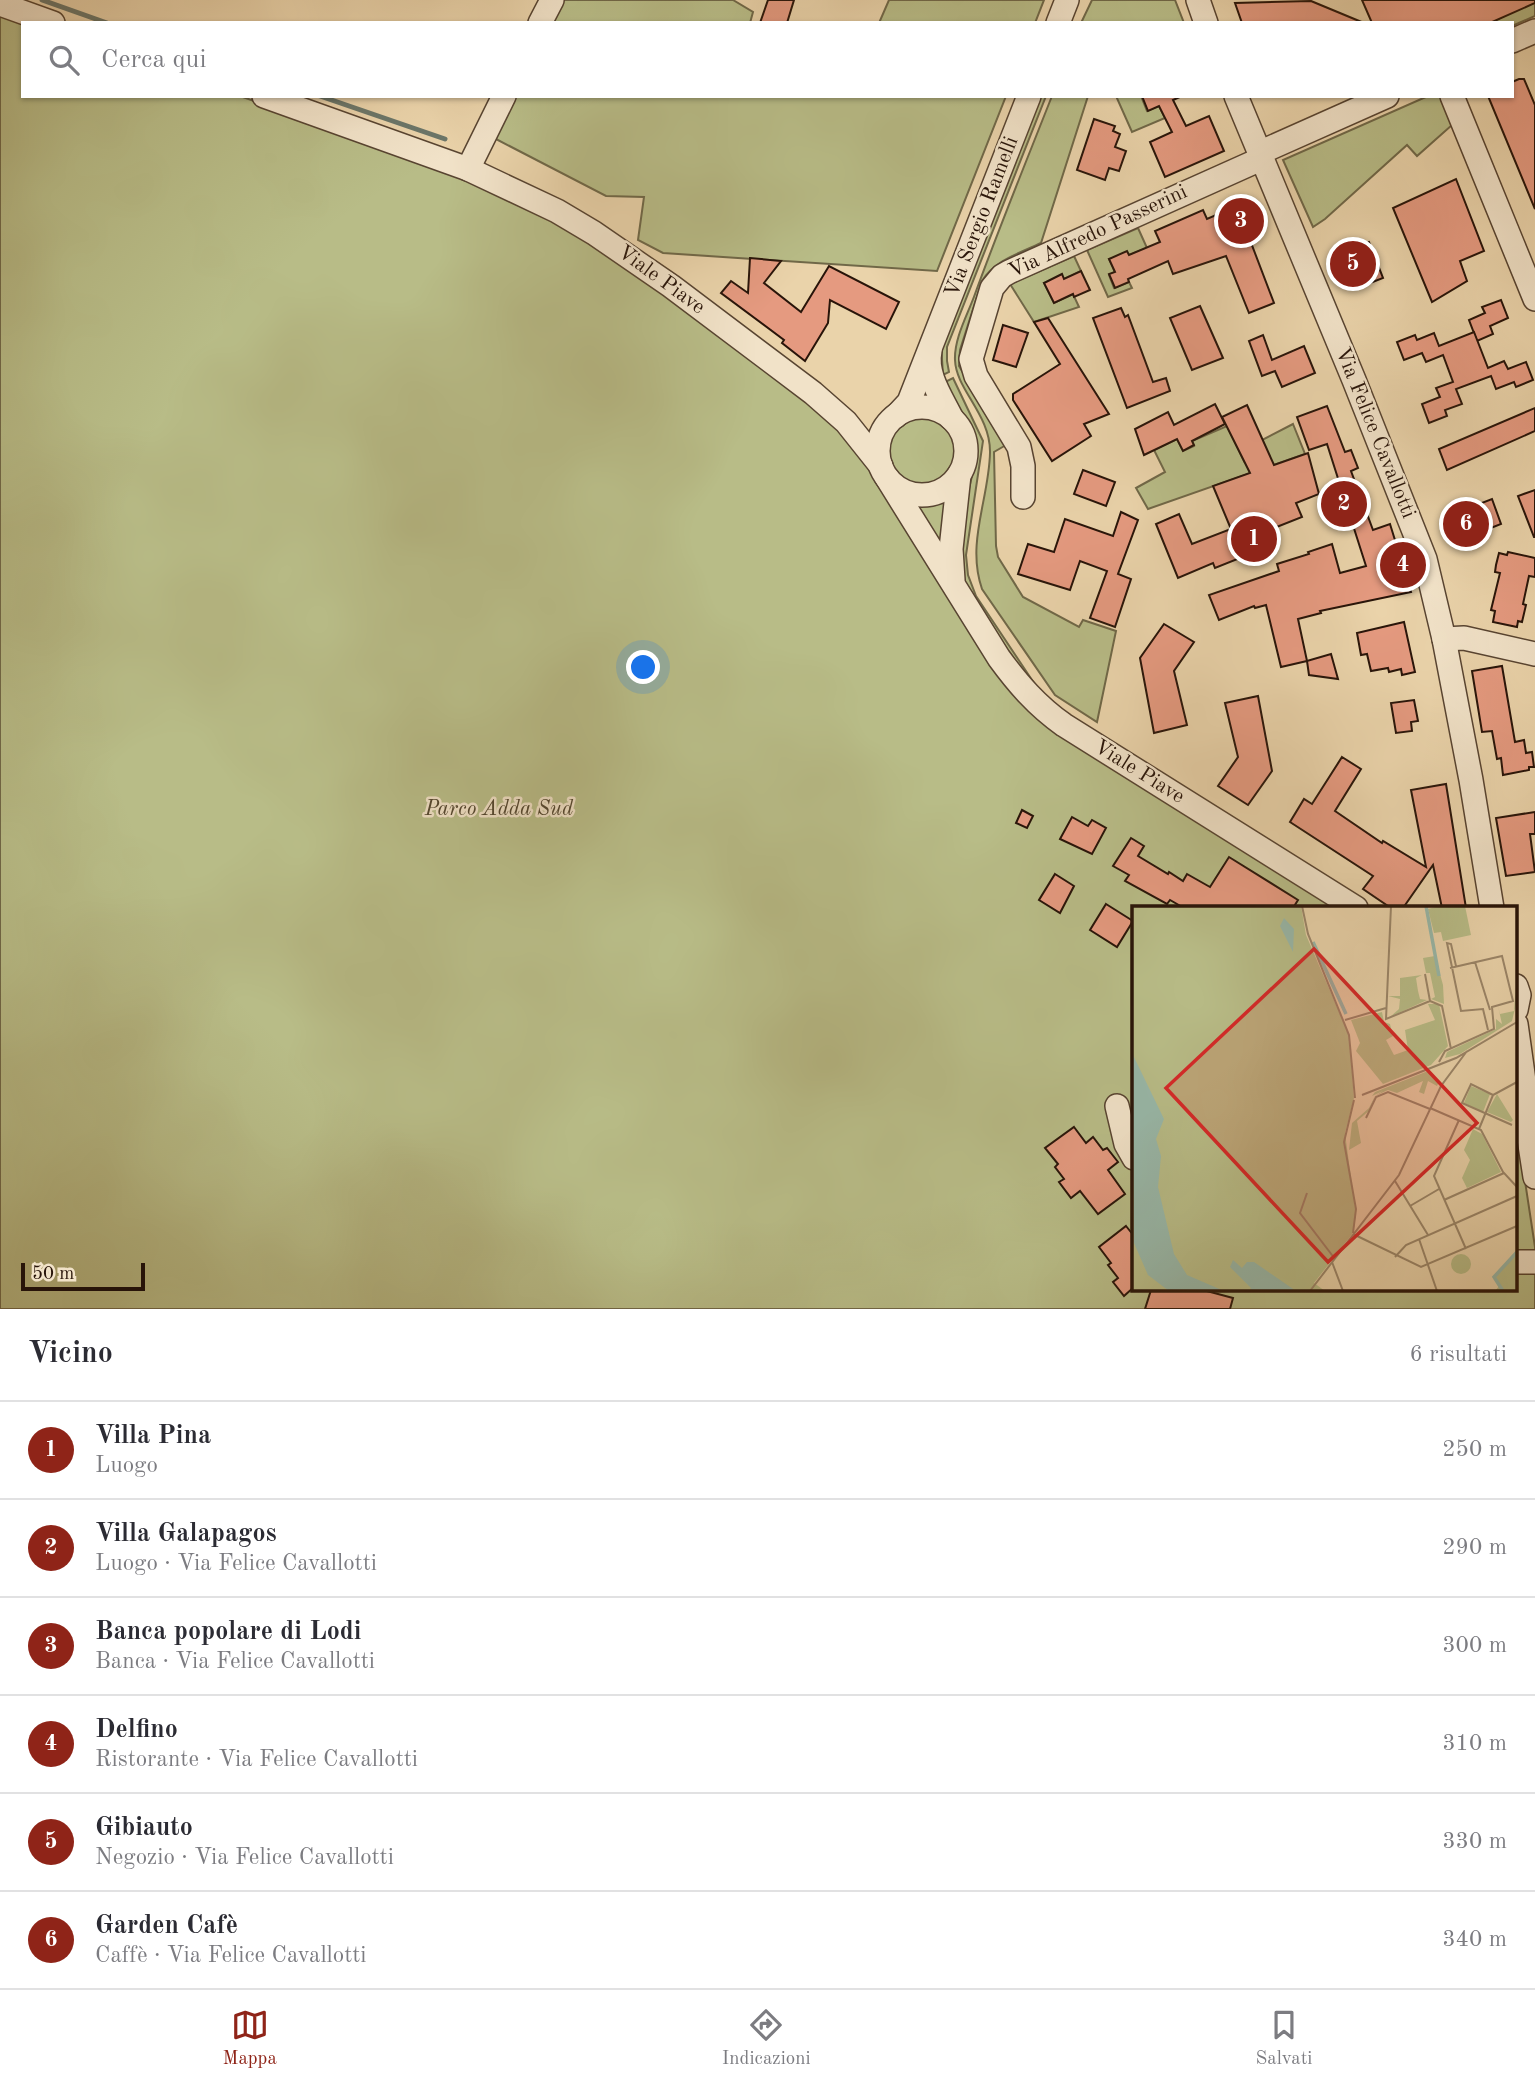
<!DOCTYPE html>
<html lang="it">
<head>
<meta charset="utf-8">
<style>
  :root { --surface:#fff; --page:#f2f2f3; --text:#2b2b33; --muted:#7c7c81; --line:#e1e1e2; --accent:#8f2418 }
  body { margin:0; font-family:"Old Standard TT",serif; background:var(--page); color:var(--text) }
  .scale { position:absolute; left:21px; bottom:18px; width:124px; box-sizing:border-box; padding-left:7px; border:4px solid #281409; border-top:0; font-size:19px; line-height:24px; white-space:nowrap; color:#281409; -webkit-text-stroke:5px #f1e2c8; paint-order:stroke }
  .you { position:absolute; left:644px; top:668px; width:24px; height:24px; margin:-18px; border:5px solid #fff; border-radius:50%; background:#1a73e8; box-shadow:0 0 0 10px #1a73e833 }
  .badge { display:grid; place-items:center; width:46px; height:46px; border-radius:50%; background:var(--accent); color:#fff; font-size:23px; font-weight:700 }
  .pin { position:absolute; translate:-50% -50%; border:4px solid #fff; box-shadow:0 2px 7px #0006 }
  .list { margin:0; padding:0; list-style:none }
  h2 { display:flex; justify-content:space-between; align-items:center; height:91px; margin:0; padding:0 28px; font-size:30px }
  h2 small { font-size:23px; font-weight:400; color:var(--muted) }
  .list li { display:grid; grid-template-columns:46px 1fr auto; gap:21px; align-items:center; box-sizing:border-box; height:98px; padding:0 28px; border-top:2px solid var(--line) }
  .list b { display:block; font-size:26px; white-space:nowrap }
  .list p { margin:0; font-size:23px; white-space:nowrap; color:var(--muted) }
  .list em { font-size:23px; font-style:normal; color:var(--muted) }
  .icon { flex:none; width:38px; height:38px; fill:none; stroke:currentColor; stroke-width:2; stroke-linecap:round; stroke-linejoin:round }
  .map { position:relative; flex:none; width:1535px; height:1309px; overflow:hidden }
  .search { position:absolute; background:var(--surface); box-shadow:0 2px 5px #0004; left:21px; right:21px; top:21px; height:77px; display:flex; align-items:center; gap:18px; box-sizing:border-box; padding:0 24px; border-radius:0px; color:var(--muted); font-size:26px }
  .sheet { height:679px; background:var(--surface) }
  nav { display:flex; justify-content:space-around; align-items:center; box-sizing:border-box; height:98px; border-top:2px solid var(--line); background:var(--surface); font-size:19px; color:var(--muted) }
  nav a { display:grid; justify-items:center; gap:4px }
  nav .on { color:var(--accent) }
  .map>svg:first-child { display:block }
</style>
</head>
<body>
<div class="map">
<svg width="1535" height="1309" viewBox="0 0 1535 1309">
  <rect width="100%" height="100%" fill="#ead3aa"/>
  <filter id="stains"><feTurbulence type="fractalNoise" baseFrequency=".00286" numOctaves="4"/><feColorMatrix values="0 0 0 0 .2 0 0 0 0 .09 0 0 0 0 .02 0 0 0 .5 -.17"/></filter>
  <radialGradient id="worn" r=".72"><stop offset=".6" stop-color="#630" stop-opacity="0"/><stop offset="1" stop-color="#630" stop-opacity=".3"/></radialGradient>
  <!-- green -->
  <g fill="#b8bc87" stroke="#706848" stroke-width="2">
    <path d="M562,0H733L753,12L750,23H551Z"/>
    <path d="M889,0H1044L1035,23H879Z"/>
    <path d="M1092,0H1175L1184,23H1081Z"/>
    <path d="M1535,0V16L1512,26V23H1490Z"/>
    <path d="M0,12L23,23V96H240L461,174L555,216L661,286L851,438L997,665L1336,908H1134V1290H1516V1122L1535,1247V1309H0Z"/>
    <path d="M515,96H1006L937,271L663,253L638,240L644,197L606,196L494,138Z"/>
    <path d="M1037,96H1046L947,347V361L949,372L943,375L941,343Z"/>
    <path d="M1052,96H1088L1041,243C1020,253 995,260 982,281L960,350L959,366L1006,445L994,452L996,546L998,557L1023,597L1079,627L1083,620L1116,631L1097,722L1055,695L982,589C966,543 989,499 990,453C991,415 956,390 955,360C954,338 968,314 975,294C999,228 1026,162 1052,96Z"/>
    <path d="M1116,96H1141L1147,111L1159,106L1165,118L1132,132Z"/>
    <path d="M1428,96H1441L1452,125L1417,156L1407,145L1325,219L1313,227L1283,160Z"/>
    <path d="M1138,228L1147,248L1129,255L1109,259L1115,272L1109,275L1114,288L1129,282L1132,288L1108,297L1087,250Z"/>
    <path d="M1074,256L1081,271L1064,279L1044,283L1054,303L1073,294L1079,307L1034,322L1010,284Z"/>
    <path d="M953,378L983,441L966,555L968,575L976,596L1038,689L1020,675L966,590L960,558L969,489L976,458L975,444L973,433L951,398L945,382Z"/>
    <circle cx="922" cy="451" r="36"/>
    <path d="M1293,424L1305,454L1148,509L1136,488L1165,472L1154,450L1177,439L1183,451L1194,446L1192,441L1227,426L1244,461L1262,440Z"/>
    <path d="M954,488L948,563L904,497L930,499Z"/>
  </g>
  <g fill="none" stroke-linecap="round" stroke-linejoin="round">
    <!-- stream -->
    <g stroke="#6b7669" stroke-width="5">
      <path d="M42,0L107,23"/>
      <path d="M320,96L445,139"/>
    </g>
  </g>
  <!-- building -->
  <g fill="#e59a80" stroke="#281409" stroke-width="2">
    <path d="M768,0H794L787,23H760Z"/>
    <path d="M1362,0H1535V3L1490,23H1372Z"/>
    <path d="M1311,1L1364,23H1242L1235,3Z"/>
    <path d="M1519,79H1524L1535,105V209L1488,96H1512V82Z"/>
    <path d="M1142,96H1182L1173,100L1186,126L1209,116L1224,151L1165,177L1150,142L1172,132L1159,106L1148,111Z"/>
    <path d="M1094,119L1115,126L1113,131L1120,134L1115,147L1126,151L1119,171L1109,168L1105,180L1077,170Z"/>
    <path d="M1456,179L1484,251L1460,261L1467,281L1432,302L1393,208Z"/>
    <path d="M1237,206L1274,303L1249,313L1226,256L1173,274L1168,261L1128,279L1129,282L1115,288L1109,274L1115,272L1109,259L1127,251L1129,255L1160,242L1155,231L1203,210L1207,219Z"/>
    <path d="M1369,242L1383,278L1355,289L1341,253Z"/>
    <path d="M750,258L781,261L764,283L801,312L829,266L899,302L886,329L830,300L828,323L805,361L782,343L784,340L721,293L731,281L748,293Z"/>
    <path d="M1081,271L1090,290L1074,297L1073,294L1054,303L1044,283L1062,274L1064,279Z"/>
    <path d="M1501,300L1508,318L1490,326L1493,334L1477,341L1469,320L1485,313L1482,307Z"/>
    <path d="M1200,306L1223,358L1192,370L1170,318Z"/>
    <path d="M1121,308L1125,317L1128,315L1153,382L1166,378L1170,391L1127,408L1093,318Z"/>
    <path d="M1048,318L1109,414L1084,424L1091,436L1052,461L1013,400V394L1060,364L1034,322Z"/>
    <path d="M1003,325L1028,333L1016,367L993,360Z"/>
    <path d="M1474,332L1488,368L1504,361L1508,369L1526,362L1533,380L1516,387L1514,382L1496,389L1491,376L1456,389L1462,404L1445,410L1447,416L1429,423L1422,404L1440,397L1436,388L1453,382L1443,355L1426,362L1422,353L1404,360L1397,342L1415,335L1417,340L1434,333L1439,346Z"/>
    <path d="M1263,335L1272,360L1304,346L1315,373L1282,387L1275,371L1262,376L1249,341Z"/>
    <path d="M1215,404L1225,424L1192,441L1194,445L1183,451L1177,439L1144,455L1135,429L1168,412L1174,425Z"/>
    <path d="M1247,405L1274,465L1308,453L1319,494L1296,503L1302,517L1264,532L1270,546L1215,568L1213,563L1178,578L1156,524L1179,514L1192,544L1231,529L1213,486L1250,473L1222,417Z"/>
    <path d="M1327,406L1345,452L1351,450L1358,468L1351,471L1373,530L1390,524L1411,592L1320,611L1321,613L1298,619L1307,661L1331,654L1338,679L1309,675L1307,661L1281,667L1266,605L1255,608L1254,606L1219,620L1209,595L1279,571L1277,564L1309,554L1308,552L1332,544L1340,573L1366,566L1327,444L1309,450L1297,417Z"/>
    <path d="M1535,408V431L1447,470L1439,449Z"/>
    <path d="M1083,470L1115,482L1106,506L1074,494Z"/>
    <path d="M1535,490V537H1534L1518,496Z"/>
    <path d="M1492,499L1501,524L1471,536L1461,511Z"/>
    <path d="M1121,512L1138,520L1118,574L1131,579L1115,627L1090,618L1107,571L1080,561L1070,590L1018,574L1028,544L1054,552L1065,519L1113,536Z"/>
    <path d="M1508,552L1535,558V577L1529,576L1523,604L1526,605L1522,622L1518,621L1517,627L1493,622L1495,611L1491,610L1500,573L1495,572L1496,565L1499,553L1507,555Z"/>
    <path d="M1404,622L1415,672L1402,675L1401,669L1389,672L1388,668L1371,671L1367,654L1361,655L1357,633Z"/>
    <path d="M1164,624L1194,642L1174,671L1187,725L1154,733L1140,658Z"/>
    <path d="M1502,666L1515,742L1524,740L1526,753L1532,752L1534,767H1529V770L1503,775L1501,758L1497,759L1492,731L1482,732L1472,671Z"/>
    <path d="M1258,696L1272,771L1248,805L1218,786L1238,757L1225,703Z"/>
    <path d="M1414,700L1418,721L1411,722L1412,731L1396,733L1391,703Z"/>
    <path d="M1342,757L1361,769L1335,811L1382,843L1383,841L1426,867L1411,790L1446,784L1466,908H1442L1433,865L1403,908H1391L1363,889L1373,876L1290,822L1304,799L1312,804Z"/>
    <path d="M1022,810L1033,816L1027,828L1016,823Z"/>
    <path d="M1535,812V834H1530L1535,872L1506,876L1496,818Z"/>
    <path d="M1072,817L1088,826L1092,820L1106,828L1092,854L1060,839Z"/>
    <path d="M1131,838L1144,846L1138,856L1168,874L1169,872L1183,881L1187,874L1210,887L1229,857L1298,900L1293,908H1184L1170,900L1167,904L1125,881L1129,875L1113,866Z"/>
    <path d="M1055,874L1074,886L1060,913L1039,900Z"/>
    <path d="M1106,904L1133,921L1117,947L1090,930Z"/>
    <path d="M1074,1127L1086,1143L1093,1137L1103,1150L1107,1148L1118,1162L1108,1170L1125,1194L1098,1214L1080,1191L1071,1198L1059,1182L1064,1179L1055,1167L1058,1164L1045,1148Z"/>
    <path d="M1126,1226L1134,1236V1287L1124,1296L1113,1282L1118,1278L1108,1265L1111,1263L1099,1247Z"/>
    <path d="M1151,1290H1203L1233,1298L1230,1309H1145Z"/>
  </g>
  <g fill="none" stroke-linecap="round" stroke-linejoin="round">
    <defs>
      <g id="minor">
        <path d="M1198,0L1206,23"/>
        <path d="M0,4L53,23"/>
        <path d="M540,23L552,0"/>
        <path d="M1058,23L1067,0"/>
        <path d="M1512,41L1535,31"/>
        <path d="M264,96L468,169L557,211L594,233L671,286L813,393L846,422L881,466"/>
        <path d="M1236,96L1354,380L1425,559L1444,639L1471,780L1492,908"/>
        <path d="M1452,96L1535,299"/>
        <path d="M1259,153L1387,96"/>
        <path d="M468,169L504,96"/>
        <path d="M930,351C925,375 942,398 952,419"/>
        <circle cx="922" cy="451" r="44"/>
        <path d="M896,416L909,402L1029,96"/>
        <path d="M887,478L999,658C1018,684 1037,706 1064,725L1356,908"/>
        <path d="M1023,497V466L1019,447L976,376L971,359L992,288L1002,276L1009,272L1261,159"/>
        <path d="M953,580L951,549L959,475"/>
        <path d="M1444,639L1464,638L1535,654"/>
        <path d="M1516,986L1519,995L1516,1010"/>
        <path d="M1516,1024L1529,1117L1528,1132L1535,1177"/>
        <path d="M1117,1106L1126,1144L1134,1158"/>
        <path d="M1516,1262H1535"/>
      </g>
    </defs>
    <!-- minor casing -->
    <use href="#minor" stroke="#584431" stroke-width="26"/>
    <!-- minor -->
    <use href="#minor" stroke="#f1e2c8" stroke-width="23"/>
  </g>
  <g text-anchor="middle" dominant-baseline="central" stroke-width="5" stroke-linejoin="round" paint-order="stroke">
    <!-- street labels -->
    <g font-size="21" fill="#281409" stroke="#f1e2c8">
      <text transform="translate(982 217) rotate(-69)">Via Sergio Ramelli</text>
      <text transform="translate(1098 232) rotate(-25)">Via Alfredo Passerini</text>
      <text transform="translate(661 280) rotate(36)">Viale Piave</text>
      <text transform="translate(1375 433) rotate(68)">Via Felice Cavallotti</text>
      <text transform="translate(1139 772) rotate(32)">Viale Piave</text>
    </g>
    <!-- park labels -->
    <g font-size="21" font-style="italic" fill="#53462f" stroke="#f1e2c8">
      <text x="499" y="809">Parco Adda Sud</text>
    </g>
  </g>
  <!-- overview -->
  <g transform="translate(1132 906)">
    <rect width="385" height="385" fill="#ead3aa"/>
    <path d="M0,0H169L174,29L217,129L222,192L213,227L224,309L221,327L182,377L193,385H0ZM307,0H333L339,29L311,35L309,26L302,27L296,3ZM303,50L311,79L312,98L299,93L303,91L298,67H294L291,52ZM385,68V94L380,115L328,148L313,152L315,146L364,123V113L370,118L366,100L368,108L382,105ZM290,69L284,72L286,85L288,93L295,94L258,111L267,103L268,93L256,90H268V72ZM296,98H307L316,140L299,159L251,178L224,145L228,137L219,114L250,106L252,116L258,118L261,130L254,134L262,149L276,144L273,124L303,114ZM296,165L307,176L305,180L296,175L292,188L287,186L291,175L265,187L256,184L243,190L238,204L225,215L229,237L217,244L220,217L237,202L243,190L251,185L240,190L243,186ZM339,180L358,188L351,206L332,197ZM365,188L381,214L379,216L355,206ZM341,223L350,228L369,266L335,282L330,272L338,254L332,244ZM385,347V385H363L368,379L363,371ZM319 358a10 10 0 1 1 20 0a10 10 0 1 1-20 0Z" fill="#b8bc87"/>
    <path d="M152,12L162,23L161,46L148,20ZM0,147L32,213L24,233L29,250L26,281L42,348L55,369L92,385H37L16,369L2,337ZM101,354L110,362L115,356H122L164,385H117L119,382L98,361Z" fill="#98b8a9"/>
    <path fill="none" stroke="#98b8a9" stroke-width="3.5" d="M294,0L307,70M181,36L214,108M371,385L362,371L385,346"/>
    <path fill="none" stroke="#9c876a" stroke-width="2" d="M170,0L176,28L217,129L223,192M259,0L254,113L298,95M343,56L358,104M324,60L319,38L315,37L329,105L351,103L356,124M293,68L298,95L310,100L319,143M213,114L254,102M307,156L313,145L362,123L360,101L381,95L370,50L318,62M230,189L324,152L385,116M361,189L339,178L330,197L380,219M298,202L349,224L371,266L385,281M234,212L244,191L256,186L298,203M327,214L302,270L334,343M347,223L361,189L385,176M263,275L296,329M175,287L168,307L203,353M312,294L372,267M278,300L307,283M221,327L224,303L212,236L222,194M221,328L289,361L385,320M287,333L305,385M263,351L274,339L385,290M200,356L211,385M178,385L267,269L309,180L335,145"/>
    <path fill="#d62828" fill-opacity="0.15" stroke="#d62828" stroke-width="3.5" d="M182,43L345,217L196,356L34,182Z"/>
    <rect width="385" height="385" fill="none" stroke="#281409" stroke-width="3.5"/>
  </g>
  <rect width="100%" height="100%" filter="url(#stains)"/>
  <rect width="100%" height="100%" fill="url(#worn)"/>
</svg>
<div class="scale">50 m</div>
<div class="you"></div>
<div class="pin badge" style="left:1254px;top:539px">1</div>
<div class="pin badge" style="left:1344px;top:504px">2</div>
<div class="pin badge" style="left:1241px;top:221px">3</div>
<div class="pin badge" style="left:1403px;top:565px">4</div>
<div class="pin badge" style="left:1353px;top:264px">5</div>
<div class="pin badge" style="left:1466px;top:524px">6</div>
<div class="search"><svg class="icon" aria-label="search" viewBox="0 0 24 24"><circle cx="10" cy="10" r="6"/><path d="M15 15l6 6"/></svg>Cerca qui</div>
</div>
<section class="sheet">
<h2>Vicino<small>6 risultati</small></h2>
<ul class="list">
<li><span class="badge">1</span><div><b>Villa Pina</b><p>Luogo</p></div><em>250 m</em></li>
<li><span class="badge">2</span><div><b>Villa Galapagos</b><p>Luogo · Via Felice Cavallotti</p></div><em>290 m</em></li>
<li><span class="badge">3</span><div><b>Banca popolare di Lodi</b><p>Banca · Via Felice Cavallotti</p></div><em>300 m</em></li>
<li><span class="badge">4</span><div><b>Delfino</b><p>Ristorante · Via Felice Cavallotti</p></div><em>310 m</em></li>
<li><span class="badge">5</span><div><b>Gibiauto</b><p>Negozio · Via Felice Cavallotti</p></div><em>330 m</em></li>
<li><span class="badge">6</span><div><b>Garden Cafè</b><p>Caffè · Via Felice Cavallotti</p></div><em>340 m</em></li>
</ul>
</section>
<nav>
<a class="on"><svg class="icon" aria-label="map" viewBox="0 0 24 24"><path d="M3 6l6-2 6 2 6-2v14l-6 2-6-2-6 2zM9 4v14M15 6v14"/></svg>Mappa</a>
<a><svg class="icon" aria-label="directions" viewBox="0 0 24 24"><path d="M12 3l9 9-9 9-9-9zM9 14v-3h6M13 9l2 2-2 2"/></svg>Indicazioni</a>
<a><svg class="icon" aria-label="saved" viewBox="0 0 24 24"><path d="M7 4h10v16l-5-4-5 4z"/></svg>Salvati</a>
</nav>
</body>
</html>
